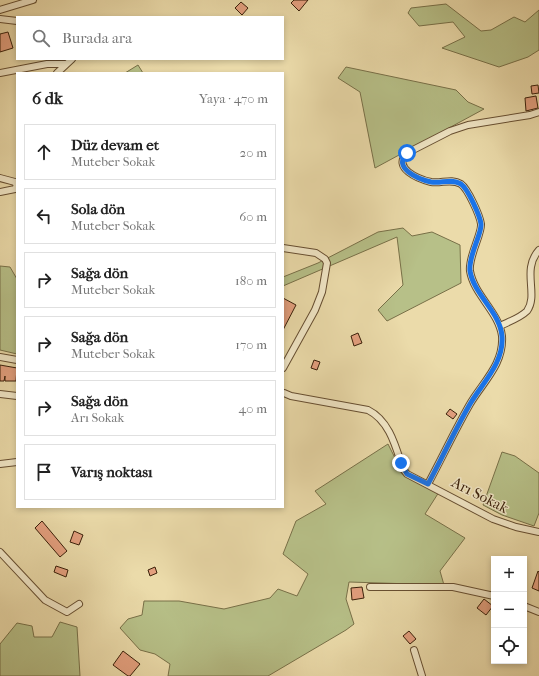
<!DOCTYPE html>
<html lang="tr">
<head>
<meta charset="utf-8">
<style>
  :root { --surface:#fff; --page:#f6f6f6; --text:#222; --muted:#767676; --line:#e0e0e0 }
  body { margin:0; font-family:"IM FELL French Canon",serif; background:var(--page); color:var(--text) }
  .controls { position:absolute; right:12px; bottom:12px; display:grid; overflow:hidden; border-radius:0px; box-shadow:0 2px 6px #0003 }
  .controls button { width:36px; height:36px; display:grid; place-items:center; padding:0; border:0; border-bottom:1px solid var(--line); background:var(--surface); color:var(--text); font:20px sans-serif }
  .stop { position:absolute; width:12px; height:12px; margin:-9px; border:3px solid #1a73e8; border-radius:50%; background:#fff }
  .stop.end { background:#1a73e8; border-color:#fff; box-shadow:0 1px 4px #0008 }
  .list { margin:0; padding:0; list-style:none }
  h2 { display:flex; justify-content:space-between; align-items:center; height:52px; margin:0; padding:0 16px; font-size:17px }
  h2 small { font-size:13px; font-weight:400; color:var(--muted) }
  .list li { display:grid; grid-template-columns:26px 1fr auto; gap:12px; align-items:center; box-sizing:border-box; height:56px; margin:0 8px 8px; padding:0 8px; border:1px solid var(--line); border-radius:0px }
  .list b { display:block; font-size:15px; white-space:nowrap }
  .list p { margin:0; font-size:13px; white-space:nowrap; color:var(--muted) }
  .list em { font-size:13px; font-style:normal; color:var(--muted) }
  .icon { flex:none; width:22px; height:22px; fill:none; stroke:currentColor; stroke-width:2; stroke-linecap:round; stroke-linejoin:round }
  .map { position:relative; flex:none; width:539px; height:676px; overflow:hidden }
  .search { position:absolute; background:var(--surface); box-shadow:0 2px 6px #0003; left:16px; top:16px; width:268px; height:44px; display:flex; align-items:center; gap:10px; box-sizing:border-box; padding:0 14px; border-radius:0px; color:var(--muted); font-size:15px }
  .panel { position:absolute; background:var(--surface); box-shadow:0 2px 6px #0003; left:16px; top:72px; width:268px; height:436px; border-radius:0px }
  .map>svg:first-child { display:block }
</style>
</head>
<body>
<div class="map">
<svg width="539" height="676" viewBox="0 0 539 676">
  <rect width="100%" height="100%" fill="#ebdbaa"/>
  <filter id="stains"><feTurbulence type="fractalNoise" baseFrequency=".005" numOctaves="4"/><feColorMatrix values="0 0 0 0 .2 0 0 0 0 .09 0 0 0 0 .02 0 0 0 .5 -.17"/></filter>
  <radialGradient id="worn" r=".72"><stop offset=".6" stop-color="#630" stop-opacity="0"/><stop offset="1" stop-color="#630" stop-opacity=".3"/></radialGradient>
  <!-- green -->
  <g fill="#b7c088" stroke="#787048">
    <path d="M446,4L481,31L491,30L514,17L525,22L539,10V50L528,57L499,67L442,48L465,37L453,22L419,26L408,13L411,8Z"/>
    <path d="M138,65L143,73H125Z"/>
    <path d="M346,67L456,90L468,102L484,109L375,168L360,92L338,78Z"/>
    <path d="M403,228L412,236L432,232L460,245L461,283L387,321L378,310L403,285L397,237L283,286V277L318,263L378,232Z"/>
    <path d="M0,266L10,267L17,279V354L0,350Z"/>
    <path d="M388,444L402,472L439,492L425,514L465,538L440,571L444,585L349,582L346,599L354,624L346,630L268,676H168L170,664L155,654L140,650L120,628L128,619L142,615L144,601H179L224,609L270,598L278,589L297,596L308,574L283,554L296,521L326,504L315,491Z"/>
    <path d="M502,452L515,456L539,473V513L534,526L502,515L483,505Z"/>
    <path d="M60,622L77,627L80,676H0V644L17,623L32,626L34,637H52Z"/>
  </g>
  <!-- building -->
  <g fill="#e4a07f" stroke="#391f09">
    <path d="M294,0H308L299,11L291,3Z"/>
    <path d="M241,2L248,8L242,15L235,8Z"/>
    <path d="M8,32L13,48L0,52V34Z"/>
    <path d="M538,85L539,93L532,94L531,86Z"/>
    <path d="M536,96L538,108L526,111L525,98Z"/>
    <path d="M283,298L296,305L283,330Z"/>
    <path d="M358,333L362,343L354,346L351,336Z"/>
    <path d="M314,360L320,362L317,370L311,368Z"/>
    <path d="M0,365L17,368L16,381H5V376L4,381H0Z"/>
    <path d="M450,409L457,414L453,419L446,414Z"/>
    <path d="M42,521L67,551L60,557L35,528Z"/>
    <path d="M74,531L83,535L79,545L70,542Z"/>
    <path d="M56,566L68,570L66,577L54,572Z"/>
    <path d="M155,567L157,573L150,576L148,570Z"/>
    <path d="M538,571L539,572V591L532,588Z"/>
    <path d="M362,587L364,598L352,600L351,588Z"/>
    <path d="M484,599L493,606L486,615L477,608Z"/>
    <path d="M409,631L416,639L410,644L403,636Z"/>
    <path d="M123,651L140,664L130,676H128L113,665Z"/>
  </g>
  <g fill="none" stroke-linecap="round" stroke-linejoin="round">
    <defs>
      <g id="minor">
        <path d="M0,10L33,0"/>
        <path d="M0,19L17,21"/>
        <path d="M0,73L47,64H65"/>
        <path d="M57,73L72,59"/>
        <path d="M0,178L15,182L17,186L15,189L0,192"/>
        <path d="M283,248L316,253L325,259L327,263L322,292L315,310L283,368"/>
        <path d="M500,326C508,322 520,318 527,311C539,294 521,270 539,250"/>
        <path d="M0,357L17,360"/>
        <path d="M284,393L291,396L368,410C390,421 396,448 403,469L407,474L493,519L516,527L539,532"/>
        <path d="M0,394L17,396"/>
        <path d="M0,464L17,462"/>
        <path d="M428,484C442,458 455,430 470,404C483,382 504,364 502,336C499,312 474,295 470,271C468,257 482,234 481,224C480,216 468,189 461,184C451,178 441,184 431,182C418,179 392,168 407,153L450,131L468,125L530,115L539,112"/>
        <path d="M0,552L45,600L67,612L79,604"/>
        <path d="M370,587H453L494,596"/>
        <path d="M524,606L539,612"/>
        <path d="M414,650L422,676"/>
      </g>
    </defs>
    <!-- minor casing -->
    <use href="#minor" stroke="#664e31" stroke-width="8"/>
    <!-- minor -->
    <use href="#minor" stroke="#f2e8c8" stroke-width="6"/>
  </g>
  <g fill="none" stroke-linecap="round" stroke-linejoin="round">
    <!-- route -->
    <path stroke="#1a73e8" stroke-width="5" d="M401,463L407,474L428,484C442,458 455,430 470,404C483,382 504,363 502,336C500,312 474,295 470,271C468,256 482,234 481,224C480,216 468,189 461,184C451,178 441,184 431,182C418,179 392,168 407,153"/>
  </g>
  <g text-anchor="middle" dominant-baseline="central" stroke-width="3" stroke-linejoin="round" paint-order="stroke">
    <!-- street labels -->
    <g font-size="15" fill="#391f09" stroke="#f2e8c8">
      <text transform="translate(480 495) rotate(27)">Arı Sokak</text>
    </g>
  </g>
  <rect width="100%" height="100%" filter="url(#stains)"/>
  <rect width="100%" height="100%" fill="url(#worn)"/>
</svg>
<div class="controls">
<button>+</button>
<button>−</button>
<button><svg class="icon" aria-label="locate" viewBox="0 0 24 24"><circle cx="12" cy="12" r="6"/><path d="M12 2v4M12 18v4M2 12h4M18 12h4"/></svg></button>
</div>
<div class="stop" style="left:407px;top:153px"></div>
<div class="stop end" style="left:401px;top:463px"></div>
<div class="search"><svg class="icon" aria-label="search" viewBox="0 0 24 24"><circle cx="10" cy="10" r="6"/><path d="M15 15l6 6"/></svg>Burada ara</div>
<section class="panel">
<h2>6 dk<small>Yaya · 470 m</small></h2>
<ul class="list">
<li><svg class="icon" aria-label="ahead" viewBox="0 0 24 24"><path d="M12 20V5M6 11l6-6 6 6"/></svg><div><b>Düz devam et</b><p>Muteber Sokak</p></div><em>20 m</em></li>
<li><svg class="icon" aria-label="left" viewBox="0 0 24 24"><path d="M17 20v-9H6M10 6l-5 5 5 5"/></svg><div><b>Sola dön</b><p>Muteber Sokak</p></div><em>60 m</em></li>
<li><svg class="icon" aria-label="right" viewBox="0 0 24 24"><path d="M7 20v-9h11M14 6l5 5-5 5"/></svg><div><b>Sağa dön</b><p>Muteber Sokak</p></div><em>180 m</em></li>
<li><svg class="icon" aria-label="right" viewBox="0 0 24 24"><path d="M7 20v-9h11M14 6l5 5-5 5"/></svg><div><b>Sağa dön</b><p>Muteber Sokak</p></div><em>170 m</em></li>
<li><svg class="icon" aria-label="right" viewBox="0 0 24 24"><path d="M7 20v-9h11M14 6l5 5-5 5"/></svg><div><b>Sağa dön</b><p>Arı Sokak</p></div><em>40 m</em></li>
<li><svg class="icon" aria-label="arrive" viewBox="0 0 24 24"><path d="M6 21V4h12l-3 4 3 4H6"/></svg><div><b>Varış noktası</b></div></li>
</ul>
</section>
</div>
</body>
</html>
